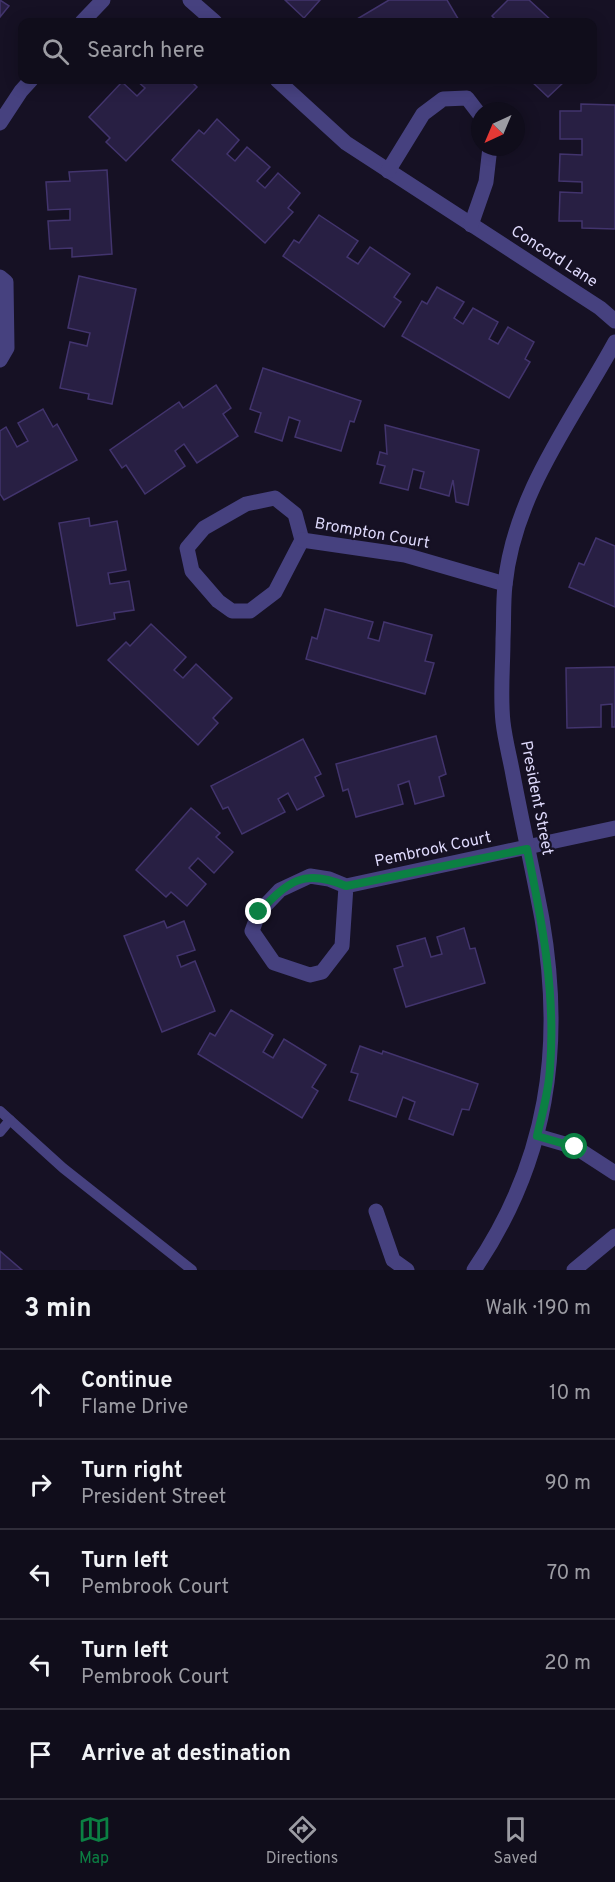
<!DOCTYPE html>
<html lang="en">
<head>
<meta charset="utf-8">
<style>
  :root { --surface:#100d1b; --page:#191624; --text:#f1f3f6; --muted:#9c9ca3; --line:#302d3a; --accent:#0b8043 }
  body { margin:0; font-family:Overpass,sans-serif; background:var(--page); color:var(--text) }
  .compass { position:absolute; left:471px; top:102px; width:54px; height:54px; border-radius:50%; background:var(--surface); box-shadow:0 3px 15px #0003; rotate:224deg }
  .stop { position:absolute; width:18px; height:18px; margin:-14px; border:4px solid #0b8043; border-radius:50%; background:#fff }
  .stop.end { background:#0b8043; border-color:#fff; box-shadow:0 2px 6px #0008 }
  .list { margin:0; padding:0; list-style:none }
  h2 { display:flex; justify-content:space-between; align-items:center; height:78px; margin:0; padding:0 24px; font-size:26px }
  h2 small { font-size:20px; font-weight:400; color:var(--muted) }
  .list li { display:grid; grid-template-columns:39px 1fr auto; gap:18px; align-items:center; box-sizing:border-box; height:90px; padding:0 24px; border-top:2px solid var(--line) }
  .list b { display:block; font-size:22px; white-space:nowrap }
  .list p { margin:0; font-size:20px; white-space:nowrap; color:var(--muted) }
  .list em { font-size:20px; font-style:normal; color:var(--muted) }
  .icon { flex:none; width:33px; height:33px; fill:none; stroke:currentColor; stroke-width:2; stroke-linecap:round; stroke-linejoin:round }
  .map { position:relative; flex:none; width:615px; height:1270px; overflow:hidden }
  .search { position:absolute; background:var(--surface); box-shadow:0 3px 15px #0003; left:18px; right:18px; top:18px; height:66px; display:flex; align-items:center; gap:15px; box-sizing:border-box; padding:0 21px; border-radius:12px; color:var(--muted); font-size:22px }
  .sheet { height:528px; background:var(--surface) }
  nav { display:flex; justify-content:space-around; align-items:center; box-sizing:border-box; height:84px; border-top:2px solid var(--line); background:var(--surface); font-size:16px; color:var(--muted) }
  nav a { display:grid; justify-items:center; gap:3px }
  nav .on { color:var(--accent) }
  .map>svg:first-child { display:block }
</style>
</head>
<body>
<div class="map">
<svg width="615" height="1270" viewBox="0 0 615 1270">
  <rect width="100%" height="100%" fill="#161124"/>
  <!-- building -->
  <g fill="#281f43" stroke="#42346d" stroke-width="1.5">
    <path d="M0,0L9,6L0,17Z"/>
    <path d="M285,0H320L304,18Z"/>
    <path d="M389,0H447L460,22H352Z"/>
    <path d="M508,0H529L553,22H498L492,16Z"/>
    <path d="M136,80H190L197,87L126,161L106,142L110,138L89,117L122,82L137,96L145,88Z"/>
    <path d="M530,80H566L548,97Z"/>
    <path d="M581,104L615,105V229L582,228V221H559L560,192L582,193V182L559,181L560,154L582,155V139H560V111H581Z"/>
    <path d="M217,119L239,140L227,154L235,161L247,147L270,167L257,181L265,188L278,173L300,193L288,208L293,212L265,243L172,160L199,130L204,134Z"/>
    <path d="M107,170L112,254L72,257V248L50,249L48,221L70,220V209L48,210L46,182L70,181L69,172Z"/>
    <path d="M319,215L358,241L347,257L358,264L370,247L410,274L394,297L401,302L384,327L283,256L294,240L299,243Z"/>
    <path d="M79,276L136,289L112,404L88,399L89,394L60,388L70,342L87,346L90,333L68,328Z"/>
    <path d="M437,287L464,302L454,318L463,324L473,308L498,322L489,339L498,344L508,327L534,342L525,359L530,362L509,398L402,336L422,301L427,304Z"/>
    <path d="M263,368L361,401L354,422L350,421L341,451L295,437L300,421L289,417L282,441L255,432L261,413L250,409Z"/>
    <path d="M216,385L231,408L223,414L238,436L197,463L184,444L175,451L185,466L145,494L126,465L122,468L110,450L179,402L183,408Z"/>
    <path d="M43,409L53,427L57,424L77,460L4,500L0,494V431L6,427L17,447L28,441L18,423Z"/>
    <path d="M385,425L479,450L468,505L456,502L453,480L449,496L420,488L424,472L413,469L408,490L380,483L385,466L377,464L380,452L387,454Z"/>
    <path d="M89,518L90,526L117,521L126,570L108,573L110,584L129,581L134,610L114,613L115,619L77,626L59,523Z"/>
    <path d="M596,538L615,546V607L569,587L579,563L584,565Z"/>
    <path d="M325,609L373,622L368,638L379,641L384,622L432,635L425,661L434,663L425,694L306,659L312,637L317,639Z"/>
    <path d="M151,624L186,657L174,670L183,678L196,664L232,698L213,718L218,723L198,745L108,660L126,642L130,646Z"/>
    <path d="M615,667V727H612V704L601,705V727L567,728L566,668Z"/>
    <path d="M436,736L446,774L439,777L444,796L415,804L409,781L398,785L403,804L356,817L348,789L343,791L336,764Z"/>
    <path d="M303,739L321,774L315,777L324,796L297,810L288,793L278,799L285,812L242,834L228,807L223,809L211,786Z"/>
    <path d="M191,808L220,833L216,837L233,852L214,873L198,858L189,868L206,884L187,906L171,892L166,897L136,870Z"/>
    <path d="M164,921L167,928L184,921L195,950L177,956L181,967L195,961L215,1011L162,1032L124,936Z"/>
    <path d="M464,928L470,949L475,948L485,983L406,1007L394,969L403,966L397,946L425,938L431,957L442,954L437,937Z"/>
    <path d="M231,1010L273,1035L263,1052L273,1058L284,1039L326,1065L312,1087L318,1091L302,1118L198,1054L210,1033L215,1036Z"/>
    <path d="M360,1046L382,1054L383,1051L478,1084L469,1110L462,1109L453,1135L409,1119L415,1102L403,1097L396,1117L349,1100L358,1074L351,1072Z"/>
    <path d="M0,1251L22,1270H0Z"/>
  </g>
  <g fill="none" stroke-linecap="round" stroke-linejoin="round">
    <!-- lane -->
    <g stroke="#46417f" stroke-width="10">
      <path d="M0,1111L63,1168L192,1270"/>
      <path d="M0,1132L10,1120"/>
    </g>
    <!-- street -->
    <g stroke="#46417f" stroke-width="15">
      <path d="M190,0L215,22"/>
      <path d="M82,22L103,0"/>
      <path d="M277,80L346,143L600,308L615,321"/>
      <path d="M0,123L21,91L31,80"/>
      <path d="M388,171L423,114L443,99L467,98L480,115"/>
      <path d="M471,225L486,182L490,147"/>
      <path d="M0,277L6,282L7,348L0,360"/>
      <path d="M275,498L295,514L302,540L275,592L250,611H232L218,601L192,571L187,548L204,528L246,504Z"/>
      <path d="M302,540L405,555L505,584"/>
      <path d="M346,886L342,946L322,972L310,975L274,963L252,931L259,912L280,890L310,876L329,879L346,886L615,828"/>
      <path d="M537,1136L575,1147L615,1173"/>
      <path d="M376,1211L393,1260L407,1270"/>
      <path d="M474,1270C548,1161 564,1047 542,919C533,871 522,823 513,775C510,758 505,740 503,722C500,695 503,666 503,639C504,621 503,603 505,585C514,494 573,419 615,342"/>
      <path d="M574,1270L615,1236"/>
    </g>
  </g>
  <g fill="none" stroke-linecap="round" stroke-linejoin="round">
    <!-- route -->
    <path stroke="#0b8043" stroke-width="8" d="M259,912C289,881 303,868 346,886L527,849C542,921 556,993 550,1068C549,1091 542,1114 537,1136L575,1147"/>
  </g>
  <g text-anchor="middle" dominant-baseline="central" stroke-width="4.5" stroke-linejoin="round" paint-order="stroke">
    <!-- street labels -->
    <g font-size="16" fill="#ded9fb" stroke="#161124">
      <text transform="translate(554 257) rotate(33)">Concord Lane</text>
      <text transform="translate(372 534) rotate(10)">Brompton Court</text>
      <text transform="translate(536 798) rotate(79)">President Street</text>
      <text transform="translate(433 850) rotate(-12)">Pembrook Court</text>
    </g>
  </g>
</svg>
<svg class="compass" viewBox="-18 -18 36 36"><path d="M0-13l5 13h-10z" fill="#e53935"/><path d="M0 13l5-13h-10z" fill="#9c9ca3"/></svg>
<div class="stop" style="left:575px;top:1147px"></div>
<div class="stop end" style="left:259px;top:912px"></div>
<div class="search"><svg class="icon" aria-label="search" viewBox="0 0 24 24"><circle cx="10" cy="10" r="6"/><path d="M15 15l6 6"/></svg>Search here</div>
</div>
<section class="sheet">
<h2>3 min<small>Walk · 190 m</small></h2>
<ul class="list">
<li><svg class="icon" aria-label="ahead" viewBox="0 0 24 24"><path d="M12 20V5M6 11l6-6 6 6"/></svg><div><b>Continue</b><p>Flame Drive</p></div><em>10 m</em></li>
<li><svg class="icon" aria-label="right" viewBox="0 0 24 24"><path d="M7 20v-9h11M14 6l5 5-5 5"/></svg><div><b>Turn right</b><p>President Street</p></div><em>90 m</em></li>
<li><svg class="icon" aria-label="left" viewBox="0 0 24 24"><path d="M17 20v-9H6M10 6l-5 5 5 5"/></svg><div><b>Turn left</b><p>Pembrook Court</p></div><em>70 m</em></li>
<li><svg class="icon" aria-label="left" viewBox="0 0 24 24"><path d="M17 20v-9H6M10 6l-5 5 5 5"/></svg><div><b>Turn left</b><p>Pembrook Court</p></div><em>20 m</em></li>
<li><svg class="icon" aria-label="arrive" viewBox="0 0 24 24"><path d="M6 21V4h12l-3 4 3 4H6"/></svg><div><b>Arrive at destination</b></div></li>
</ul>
</section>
<nav>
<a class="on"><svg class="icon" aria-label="map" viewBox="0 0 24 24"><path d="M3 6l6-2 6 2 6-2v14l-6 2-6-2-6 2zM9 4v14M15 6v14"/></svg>Map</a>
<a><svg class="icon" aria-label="directions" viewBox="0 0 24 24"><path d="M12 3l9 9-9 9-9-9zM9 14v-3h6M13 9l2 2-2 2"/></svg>Directions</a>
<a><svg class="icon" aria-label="saved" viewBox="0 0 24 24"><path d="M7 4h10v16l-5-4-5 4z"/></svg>Saved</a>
</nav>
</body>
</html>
